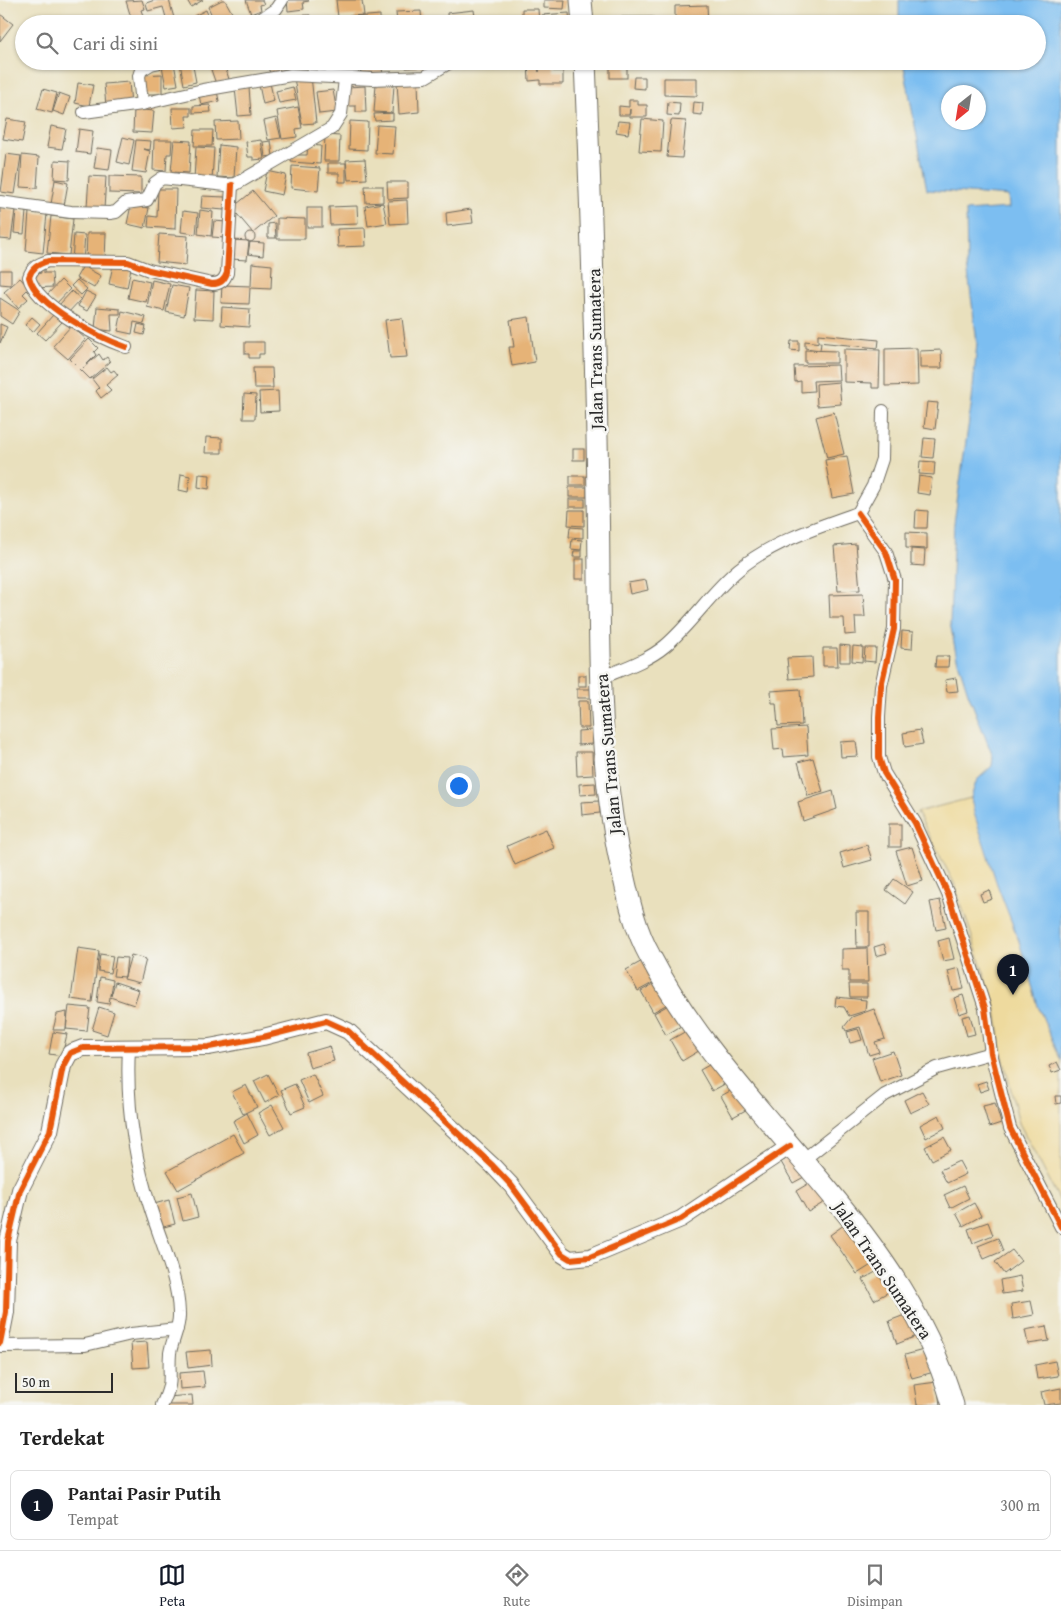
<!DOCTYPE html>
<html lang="id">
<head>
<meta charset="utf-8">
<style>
  :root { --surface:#fff; --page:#f2f2f2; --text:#222; --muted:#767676; --line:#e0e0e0; --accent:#111827 }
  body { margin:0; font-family:"Gentium Book Plus",serif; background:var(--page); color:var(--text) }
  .compass { position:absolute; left:941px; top:85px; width:45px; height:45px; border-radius:50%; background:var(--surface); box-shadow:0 1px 4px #0004; rotate:210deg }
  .scale { position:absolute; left:15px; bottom:12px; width:98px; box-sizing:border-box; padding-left:5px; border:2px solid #2b2b2b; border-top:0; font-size:14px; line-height:18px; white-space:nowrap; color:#2b2b2b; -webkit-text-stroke:4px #f6f6f2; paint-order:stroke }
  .you { position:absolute; left:458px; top:785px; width:18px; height:18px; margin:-12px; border:4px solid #fff; border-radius:50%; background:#1a73e8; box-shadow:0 0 0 8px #1a73e833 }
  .badge { display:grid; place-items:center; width:32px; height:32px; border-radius:50%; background:var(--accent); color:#fff; font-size:16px; font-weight:700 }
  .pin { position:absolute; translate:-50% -41px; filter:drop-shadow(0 1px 2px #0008) }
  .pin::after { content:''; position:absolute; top:26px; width:18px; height:15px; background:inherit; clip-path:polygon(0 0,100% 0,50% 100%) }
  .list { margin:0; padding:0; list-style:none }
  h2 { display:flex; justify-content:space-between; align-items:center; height:65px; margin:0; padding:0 20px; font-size:21px }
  h2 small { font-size:16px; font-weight:400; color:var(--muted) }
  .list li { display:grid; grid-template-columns:32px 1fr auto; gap:15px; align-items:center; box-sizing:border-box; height:70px; margin:0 10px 10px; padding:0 10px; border:1px solid var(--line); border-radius:8px }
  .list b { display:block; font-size:19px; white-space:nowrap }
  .list p { margin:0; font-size:16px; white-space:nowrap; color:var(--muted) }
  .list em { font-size:16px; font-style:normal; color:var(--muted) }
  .icon { flex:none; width:28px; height:28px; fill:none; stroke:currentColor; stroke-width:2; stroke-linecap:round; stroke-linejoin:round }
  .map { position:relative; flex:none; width:1061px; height:1405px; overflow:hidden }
  .search { position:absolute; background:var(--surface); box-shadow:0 1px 4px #0004; left:15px; right:15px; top:15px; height:55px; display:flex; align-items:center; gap:12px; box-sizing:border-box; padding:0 18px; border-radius:28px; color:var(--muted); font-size:19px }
  .sheet { height:145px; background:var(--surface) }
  nav { display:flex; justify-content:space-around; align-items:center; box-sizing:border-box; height:70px; border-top:1px solid var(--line); background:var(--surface); font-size:14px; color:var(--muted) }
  nav a { display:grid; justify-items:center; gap:2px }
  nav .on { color:var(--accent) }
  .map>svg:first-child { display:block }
</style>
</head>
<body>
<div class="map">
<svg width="1061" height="1405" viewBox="0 0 1061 1405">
  <rect width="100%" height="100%" fill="#f6f6f2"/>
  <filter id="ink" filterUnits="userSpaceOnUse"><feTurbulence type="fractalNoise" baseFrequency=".02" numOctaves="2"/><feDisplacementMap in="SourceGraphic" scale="10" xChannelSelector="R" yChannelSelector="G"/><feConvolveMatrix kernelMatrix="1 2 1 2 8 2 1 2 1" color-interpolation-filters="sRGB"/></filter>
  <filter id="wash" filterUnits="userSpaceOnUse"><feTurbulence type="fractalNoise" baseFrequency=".0096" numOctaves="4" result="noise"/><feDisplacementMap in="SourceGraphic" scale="20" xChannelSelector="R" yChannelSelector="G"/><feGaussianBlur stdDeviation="1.12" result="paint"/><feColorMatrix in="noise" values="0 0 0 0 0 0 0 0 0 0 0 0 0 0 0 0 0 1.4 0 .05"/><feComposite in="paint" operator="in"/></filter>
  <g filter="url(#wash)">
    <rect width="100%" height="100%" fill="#e9e0bd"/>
    <!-- sand -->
    <path fill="#eeda9e" stroke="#8c8264" d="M971,798L997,884L1019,941L1038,1006L1061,1061V1203L1019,1123L1002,1053L996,1009L954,883L917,812Z"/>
    <!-- water -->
    <path fill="#7cbef1" stroke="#54748e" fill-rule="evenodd" d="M899,0H1061V1061L1038,1006L1019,941L997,884L974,813L971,798L974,788L977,780L992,766L993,757L968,693L957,658L950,623L954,523L972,400L977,342L967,265L966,211L1009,208L1008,196L927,190L903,61H1037V24H899ZM948,92H978V122H948Z"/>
    <g id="blocks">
      <!-- building -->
      <g fill="#e6b377">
        <path d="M142,0L145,9L141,10L145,21L133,24L126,1Z"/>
        <path d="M155,0H169L174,18L167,21L163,7L148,11L146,3Z"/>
        <path d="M187,0H203L191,7Z"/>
        <path d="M222,0H225L236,20L230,24H216L208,7Z"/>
        <path d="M246,0H262L264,4L260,5L261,10L251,14Z"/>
        <path d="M287,0H308L309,1L303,2L304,9L288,11Z"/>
        <path d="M336,0H362L364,15L338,17Z"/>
        <path d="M544,0H565L564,9L544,8Z"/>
        <path d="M707,5L708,24H675V6Z"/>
        <path d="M522,9H538L539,24H522Z"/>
        <path d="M206,10L212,24H198L194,16Z"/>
        <path d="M474,10L476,24H448L447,13Z"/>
        <path d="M421,11L422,24H397L396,12Z"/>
        <path d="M569,13L570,24H543L542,15Z"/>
        <path d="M0,14L13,24L0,41Z"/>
        <path d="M310,15V24H282L281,16Z"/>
        <path d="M380,15V24H355V17Z"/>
        <path d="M190,17L193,24H176Z"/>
        <rect x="622" y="17" width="31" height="7"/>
        <path d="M341,21V24H317V22Z"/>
        <path d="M192,61L196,82L184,85L180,63Z"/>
        <path d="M208,61H223L229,79L216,84Z"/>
        <path d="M243,61H259L246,67Z"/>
        <path d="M265,61H287L290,67L271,75Z"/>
        <path d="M338,61H352L353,72L339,73Z"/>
        <path d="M359,61H381L383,75L361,77Z"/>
        <path d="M405,61H430L431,66L406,68Z"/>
        <path d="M528,61H538L539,72V61H553V71H563V84H540V80L529,81Z"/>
        <rect x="610" y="61" width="17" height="17"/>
        <path d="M174,63L178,85L166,87L162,66Z"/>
        <path d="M162,74V94H142V75Z"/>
        <path d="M311,76L316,123L302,124L294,78Z"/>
        <path d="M634,77H645V89L633,88Z"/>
        <path d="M664,78H697V96L664,95Z"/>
        <path d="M418,81L419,112L399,114L397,82Z"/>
        <path d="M129,82L131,104L106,106L104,84Z"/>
        <path d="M78,83L93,85L89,106L75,103Z"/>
        <path d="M270,83L274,101L263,104L259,85Z"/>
        <path d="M376,84L394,85L392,113L374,112Z"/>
        <path d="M365,86L366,112H356V106H348L347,87Z"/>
        <path d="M249,87L251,115L238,116L235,88Z"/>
        <path d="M293,87L296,100L279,103L276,91Z"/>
        <path d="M43,89L57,93L52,113L37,109Z"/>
        <path d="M333,90L337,112L319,114L316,92Z"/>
        <path d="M217,91L219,101L201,105L199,95Z"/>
        <path d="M59,93L70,97L64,115L53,111Z"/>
        <path d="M629,100H638V105H647V117H630V109L629,115H619V106L629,107Z"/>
        <path d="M668,102L680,103L679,116L667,115Z"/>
        <path d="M694,102L703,103L702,115L693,114Z"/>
        <path d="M210,105L211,112L193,113V106Z"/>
        <path d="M298,107L302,128L296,129L297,137L282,139L277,111Z"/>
        <path d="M172,108H191V116H186L187,127L173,128Z"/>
        <path d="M134,109L154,111L152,133L133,132Z"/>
        <path d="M393,113V120L375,121L374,114Z"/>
        <path d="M276,118L281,138L268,140L264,121Z"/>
        <path d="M7,119L26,122L22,142L3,139Z"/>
        <path d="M642,119L663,121L661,152L639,151Z"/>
        <path d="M671,120L686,121L682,158L667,157Z"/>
        <path d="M238,121L239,139L216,140L215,122Z"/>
        <path d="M350,121L368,122L367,150L349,149Z"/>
        <path d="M618,121L630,122L628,134L616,132Z"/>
        <path d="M377,125L395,126L393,154L375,153Z"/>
        <path d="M51,126L66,129L62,149L47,147Z"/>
        <path d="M79,129L93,131L90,154L76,152Z"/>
        <path d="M195,130H213L212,146H194Z"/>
        <path d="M325,135L340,136L339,161H324Z"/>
        <path d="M123,137L134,140L129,165L117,162Z"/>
        <path d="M136,140L151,141L150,150L143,149L150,151L146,173L132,171Z"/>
        <path d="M154,140H172L171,154H167L166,171L153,170Z"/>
        <path d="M174,140L191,141L189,173L171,172Z"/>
        <path d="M261,140L264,159L253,160V157H248L246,142Z"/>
        <path d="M271,141L273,156L265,157L263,142Z"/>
        <path d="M219,145L236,147L234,178L217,177Z"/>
        <path d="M308,145L321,146L320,164L291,162V155H307Z"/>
        <path d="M196,147L214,148L212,180L194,179Z"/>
        <path d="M97,148L112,150L109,170L94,168Z"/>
        <path d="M6,154L21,156L15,194L1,192Z"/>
        <path d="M22,155L39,157L37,188L20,187Z"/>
        <path d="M365,159L367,179L348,180L346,160Z"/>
        <path d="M55,160L70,161L69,180L54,179Z"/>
        <path d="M328,163H346V182H339V173H328Z"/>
        <path d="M292,166L320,168L318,191L291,188Z"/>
        <path d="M267,171L286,175L282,195L263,191Z"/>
        <path d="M89,176L106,177L104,209L87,207Z"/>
        <path d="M109,176L141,177V194L109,193Z"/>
        <path d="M55,180L68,183L64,206L51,204Z"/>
        <path d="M387,182H408V198L388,199Z"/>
        <path d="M365,186H383V202L366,203Z"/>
        <path d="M158,189H176L175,229L148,227L149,216L157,217Z"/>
        <path d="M253,191L274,216L253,233L232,208Z"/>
        <path d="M202,196L225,197L224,210L201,208Z"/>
        <path d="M407,200L408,223L390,224L388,201Z"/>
        <path d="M383,203L387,223L368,226L365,206Z"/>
        <path d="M131,205L149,208L145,228L127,224Z"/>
        <path d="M357,206L358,224L330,225L329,207Z"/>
        <path d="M0,208L15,210L11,240L0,239Z"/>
        <rect x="307" y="208" width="15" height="19"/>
        <path d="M471,209L473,223L447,226L446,213Z"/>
        <path d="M16,210L26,212L24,234L14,233Z"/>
        <path d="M200,210L213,212L211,236L198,234Z"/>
        <path d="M183,211L198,213L196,234L181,232Z"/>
        <path d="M29,212L47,214L43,253L26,251Z"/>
        <path d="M51,216L73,219L69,255L47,253Z"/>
        <path d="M277,218L305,219V239H277Z"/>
        <path d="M214,221L226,222L225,238L212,237Z"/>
        <path d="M275,223L276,238H268V224Z"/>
        <path d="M365,228L366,246L338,247L337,229Z"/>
        <circle cx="250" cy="237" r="5"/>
        <path d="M87,233H106L105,261H86Z"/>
        <path d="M74,234L85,235L83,262L72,261Z"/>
        <path d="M159,234L188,236L186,265L157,262Z"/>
        <path d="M232,240L249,241L247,260L231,259Z"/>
        <path d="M250,242L264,243L263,256L248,254Z"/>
        <path d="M252,263L272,265L271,289L250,288L249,304L221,303L222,285L251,286Z"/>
        <path d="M113,265L131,268L127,288L109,284Z"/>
        <path d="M83,266L101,276L94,288L76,278Z"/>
        <path d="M40,268H44V273H52L53,287L35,288L34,274L41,273Z"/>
        <path d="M0,270H11V285L0,284Z"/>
        <path d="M20,278L29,288L23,294L28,299L18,308L4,292Z"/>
        <path d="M132,278L150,282L146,302L128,298Z"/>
        <path d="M61,280L70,289L56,304L47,295Z"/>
        <path d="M77,280L87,289L81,295L71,286Z"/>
        <path d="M152,280L170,284L164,311L147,307Z"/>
        <path d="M172,285L189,288L184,316L166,312Z"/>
        <path d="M196,290L214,291L213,319L194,318Z"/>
        <path d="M72,291L81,299L67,314L58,306Z"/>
        <path d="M86,291L96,296L87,311L78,306Z"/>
        <path d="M0,298L20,311L12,324L0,316Z"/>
        <path d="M97,307L120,309V314H111L112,331L95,329Z"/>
        <path d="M222,307L250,309L249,327L221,325Z"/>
        <path d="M122,311L146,317L144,324L134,322L132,334L118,331Z"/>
        <path d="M53,315L62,322L45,340L37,333Z"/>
        <path d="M32,317L40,324L33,332L25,325Z"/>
        <path d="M529,317L535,362L512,366L509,347H514L510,320Z"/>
        <path d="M402,318L407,357L390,358L385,320Z"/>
        <path d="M0,324L7,327L0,343Z"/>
        <path d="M138,324L146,326L144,335L136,333Z"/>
        <path d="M71,326L86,339L68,359L53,346Z"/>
        <path d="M818,334L879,340L878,348L818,342Z"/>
        <path d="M89,339L98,348L94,352L96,355L83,368L99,354L103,360L107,357L110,362L90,379L70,359Z"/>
        <path d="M791,341H799V351L790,350Z"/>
        <path d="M805,341L821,343L820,350L805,348Z"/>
        <path d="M245,342H264V354H259V358H249V354H245Z"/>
        <path d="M917,348L918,385L885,386V349Z"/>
        <path d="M844,349L880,350L879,388H872V383L844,382Z"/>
        <path d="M805,350L837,351V363H805Z"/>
        <path d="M941,350L942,368H920V351Z"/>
        <path d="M838,365L839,380L813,381L814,391L801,392V381L795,382L794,366Z"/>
        <path d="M107,367L111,372L114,370L118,375L106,385L111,390L101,398L96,391L99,388L92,379Z"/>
        <path d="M253,368H272L273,388H254Z"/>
        <path d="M839,382L841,404L817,406L816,384Z"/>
        <path d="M278,391L279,411L260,412L259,392Z"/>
        <path d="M244,394L256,395L255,419H243Z"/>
        <path d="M927,402L938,403L935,429L924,427Z"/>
        <path d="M834,412L844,454L827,458L816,417Z"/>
        <path d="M206,437L222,438V453H205Z"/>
        <path d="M924,438L935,439L933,458L922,457Z"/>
        <rect x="573" y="449" width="11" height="11"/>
        <path d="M847,456L854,494L832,498L825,460Z"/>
        <path d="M920,461L935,462L934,475L919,474Z"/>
        <path d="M181,474L190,476L188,492L179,490Z"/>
        <path d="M199,474L210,475L209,489L198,487Z"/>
        <rect x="570" y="476" width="15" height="9"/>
        <path d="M919,476L932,478L930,495L917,493Z"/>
        <rect x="569" y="487" width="18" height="10"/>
        <rect x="569" y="499" width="16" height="8"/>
        <path d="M569,510H584V526L568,525Z"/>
        <path d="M916,510L928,511L927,528H915Z"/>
        <path d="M570,527L583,528V538L569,537Z"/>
        <path d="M906,532L927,533V549L906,548Z"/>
        <path d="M572,539L582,540L581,550L571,549Z"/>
        <path d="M856,544L860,590L838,591L834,546Z"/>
        <path d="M911,549L925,550L924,566L911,565Z"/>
        <path d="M574,551H582V557H573Z"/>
        <rect x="575" y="559" width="9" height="20"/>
        <path d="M646,580L648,590L630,594L628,583Z"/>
        <path d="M863,594L865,617H855L856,634L845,635L844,618H830L829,595Z"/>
        <path d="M902,631L913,632L912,649L901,648Z"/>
        <path d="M840,645L850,646V662H840Z"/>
        <path d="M853,646L863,647L862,662L852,661Z"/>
        <path d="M823,648H837L838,666H823Z"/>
        <path d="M865,648H876L875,662L864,661Z"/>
        <path d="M936,656H949L948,667H935Z"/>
        <path d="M812,657L813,677L789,679L787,658Z"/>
        <rect x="578" y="675" width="8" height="11"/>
        <path d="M956,678L958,691L947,692L945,680Z"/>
        <rect x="577" y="689" width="14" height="9"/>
        <path d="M800,689L802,725L778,726L776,703H772L771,691Z"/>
        <path d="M578,701H588L589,728H579Z"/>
        <path d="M806,727L808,755L784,757L783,749L774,750L772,729Z"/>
        <path d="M592,730L593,744L578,745V731Z"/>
        <path d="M920,730L923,744L905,747L903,733Z"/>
        <path d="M856,741L858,756L841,757L840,742Z"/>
        <path d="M576,752H592L593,775L577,776Z"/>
        <path d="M813,758L823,792L808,796L798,762Z"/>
        <path d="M595,783L596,794L580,795L579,784Z"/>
        <path d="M833,791L837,809L803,821L798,802Z"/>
        <path d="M599,801L600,813L582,815L581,802Z"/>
        <rect x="889" y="824" width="12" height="23"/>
        <path d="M546,829L554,848L515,865L507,846Z"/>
        <path d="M867,845L872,860L844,868L840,853Z"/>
        <path d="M912,847L923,881L907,886L896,851Z"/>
        <path d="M894,879L913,892L905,904L886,890Z"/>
        <path d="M989,890L992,899L983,902L980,894Z"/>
        <path d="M940,900L946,928L936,930L930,902Z"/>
        <path d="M856,912H869V947H857Z"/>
        <path d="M949,938L954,959L943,961L938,941Z"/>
        <path d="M884,944L887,953L876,956L874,947Z"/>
        <path d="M78,948L99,951L92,1002L71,999Z"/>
        <path d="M867,948L868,982H849V970H842V949Z"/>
        <path d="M100,954L113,956L110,973L98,971Z"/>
        <path d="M131,955L146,959L140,983L124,979Z"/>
        <path d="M116,957L127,958L125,977L113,976Z"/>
        <path d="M646,959L658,980L638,991L626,970Z"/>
        <path d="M959,968L964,989L953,991L948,971Z"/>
        <path d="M100,977L113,980L111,996L115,982L139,990L134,1005L110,997L109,1004L97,1002Z"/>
        <path d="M661,980L673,1001L653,1012L641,991Z"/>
        <path d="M849,984H867V997H850Z"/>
        <path d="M963,995L968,1011L959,1014L954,998Z"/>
        <path d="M836,997L866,1000L865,1011L849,1016L844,1007L835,1006Z"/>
        <path d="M674,1002L686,1023L666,1035L654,1013Z"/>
        <path d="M69,1006L90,1008L87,1031L66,1029Z"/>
        <path d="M99,1007L114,1012L107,1035L92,1030Z"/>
        <path d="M874,1009L885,1039L875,1042L879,1052L869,1055L860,1027L846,1031L844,1027L852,1017Z"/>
        <path d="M67,1012L66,1030H53L57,1014Z"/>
        <path d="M970,1015L975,1034L967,1036L962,1017Z"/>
        <path d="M690,1029L702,1049L682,1061L670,1040Z"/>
        <path d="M858,1029L862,1040L850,1043L847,1032Z"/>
        <path d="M53,1032L67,1034L62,1056L49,1054Z"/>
        <path d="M330,1046L334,1061L310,1068L306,1053Z"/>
        <path d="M893,1051L901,1075L880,1082L872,1058Z"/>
        <path d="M720,1059L732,1080L712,1091L700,1070Z"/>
        <path d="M1057,1062L1061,1070L1052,1073L1049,1066Z"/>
        <path d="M268,1074L279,1095L265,1103L254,1081Z"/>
        <path d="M313,1074L323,1096L309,1103L299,1080Z"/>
        <path d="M986,1081L989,1089L980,1092L977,1084Z"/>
        <path d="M295,1084L305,1107L291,1113L281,1090Z"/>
        <path d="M246,1085L257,1107L243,1114L232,1092Z"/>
        <path d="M741,1085L753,1106L733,1117L721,1096Z"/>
        <path d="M922,1091L929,1104L910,1113L904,1100Z"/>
        <path d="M1055,1096H1061V1103L1056,1104Z"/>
        <path d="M995,1103L1001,1123L989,1127L983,1106Z"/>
        <path d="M272,1105L284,1127L270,1135L258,1113Z"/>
        <path d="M247,1113L258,1135L244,1143L233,1121Z"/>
        <path d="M939,1115L945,1128L926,1138L920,1125Z"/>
        <path d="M233,1134L244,1153L178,1190L167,1171Z"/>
        <path d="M944,1137L951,1150L932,1160L925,1147Z"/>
        <path d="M801,1151L813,1172L793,1183L781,1162Z"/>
        <path d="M959,1161L966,1174L947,1183L940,1170Z"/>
        <path d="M816,1179L828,1200L808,1212L796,1191Z"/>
        <path d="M963,1186L969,1198L950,1208L944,1195Z"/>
        <path d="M192,1193L198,1217L183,1221L177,1197Z"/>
        <path d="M169,1200L175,1224L160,1228L154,1204Z"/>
        <path d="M974,1203L981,1216L963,1226L956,1213Z"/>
        <path d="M848,1222L876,1262L857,1274L830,1235Z"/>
        <path d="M988,1222L993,1235L973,1243L968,1229Z"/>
        <path d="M998,1238L1003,1251L984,1259L978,1246Z"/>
        <path d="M1012,1250L1021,1261L1004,1274L995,1262Z"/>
        <path d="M883,1268L894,1289L874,1300L863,1279Z"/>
        <path d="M1020,1276L1023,1291L1002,1294L1000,1280Z"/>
        <path d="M1031,1301L1034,1315L1013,1319L1011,1304Z"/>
        <path d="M910,1313L919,1335L897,1344L889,1321Z"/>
        <path d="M1046,1326L1049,1341L1028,1344L1025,1330Z"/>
        <path d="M147,1342L149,1367L133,1368L131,1343Z"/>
        <path d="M927,1349L934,1372L912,1378L905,1355Z"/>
        <path d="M211,1350L212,1365L188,1368L186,1352Z"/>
        <path d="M1055,1361L1058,1376L1037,1379L1035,1365Z"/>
        <path d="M203,1371L205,1387L180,1389L179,1373Z"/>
        <path d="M937,1382L940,1405H917L914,1385Z"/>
        <path d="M1061,1388V1403L1044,1405L1041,1392Z"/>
        <path d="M192,1395L193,1405H168V1397Z"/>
      </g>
    </g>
  </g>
  <g filter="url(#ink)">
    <use href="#blocks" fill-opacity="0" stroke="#6e6a5e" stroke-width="1"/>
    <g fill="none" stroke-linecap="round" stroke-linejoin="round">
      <defs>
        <g id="minor">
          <path d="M254,24L276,9L282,0"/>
          <path d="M142,104L139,76L141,70L151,64L165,61"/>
          <path d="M84,112L142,104L203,90L291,75L372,79L425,77L452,61"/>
          <path d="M0,202L71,212L110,213L116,212L126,203L147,200L155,183L162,178L226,185L236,184L332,128L341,114L345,79"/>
          <path d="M126,347C100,338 36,306 29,277C32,268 38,264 48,261L128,262L149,270L212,284C220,284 224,281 227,273L232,185"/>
          <path d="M858,513L886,552L895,580L894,629L881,686L879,717V757L884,773L915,823L948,894L985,1008L991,1053L1010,1128L1061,1227"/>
          <path d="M601,678C622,669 647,661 665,646C692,623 711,592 739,569C772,542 818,527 858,513L873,486L882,459L883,411"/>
          <path d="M129,1048C126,1103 134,1158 151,1210C161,1242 178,1278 179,1313C180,1327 172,1340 170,1353C168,1378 174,1380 162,1405"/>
          <path d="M803,1160L885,1095L937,1068L991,1053"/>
          <path d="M0,1346L85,1345L131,1334L177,1329"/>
        </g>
        <path id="tertiary" d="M0,1343L6,1312L8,1241L20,1190L50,1131L63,1066L70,1053L83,1048L209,1047L263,1037L326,1021L348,1031L493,1166L511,1185L562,1254L570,1259L590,1257L681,1219L790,1146"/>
        <g id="trunk">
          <path d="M581,0L583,24"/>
          <path d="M585,61C591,207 596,352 598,497C601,623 594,751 623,874C629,901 636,931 650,956C733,1116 903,1226 953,1405"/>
        </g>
      </defs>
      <!-- minor casing -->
      <use href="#minor" stroke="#6e6a5e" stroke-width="14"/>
      <!-- tertiary casing -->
      <use href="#tertiary" stroke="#6e6a5e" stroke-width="18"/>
      <!-- trunk casing -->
      <use href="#trunk" stroke="#6e6a5e" stroke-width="23"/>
      <!-- minor -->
      <use href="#minor" stroke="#fff" stroke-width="12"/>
      <!-- tertiary -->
      <use href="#tertiary" stroke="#fff" stroke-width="16"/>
      <!-- trunk -->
      <use href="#trunk" stroke="#fff" stroke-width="21"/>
      <defs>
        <g id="cycleway">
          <path d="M126,347C100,338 36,306 29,277C32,268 38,264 48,261L128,262L149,270L212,284C220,284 224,281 227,273L232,185"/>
          <path d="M858,513L886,552L895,580L894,629L881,686L879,717V757L884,773L915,823L948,894L985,1008L991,1053L1010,1128L1061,1227"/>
          <path d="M0,1343L6,1312L8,1241L20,1190L50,1131L63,1066L70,1053L83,1048L209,1047L263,1037L326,1021L348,1031L493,1166L511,1185L562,1254L570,1259L590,1257L681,1219L790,1146"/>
        </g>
      </defs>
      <!-- cycleway casing -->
      <use href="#cycleway" stroke="#f6f6f2" stroke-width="9"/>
      <!-- cycleway -->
      <use href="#cycleway" stroke="#e8590c" stroke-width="6"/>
    </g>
  </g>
  <g text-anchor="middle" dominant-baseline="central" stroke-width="5" stroke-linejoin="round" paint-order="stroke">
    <!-- street labels -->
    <g font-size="18" fill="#2b2b2b" stroke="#f6f6f2">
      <text transform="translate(595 349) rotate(-91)">Jalan Trans Sumatera</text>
      <text transform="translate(608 754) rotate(-95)">Jalan Trans Sumatera</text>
      <text transform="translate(883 1270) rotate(56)">Jalan Trans Sumatera</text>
    </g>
  </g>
</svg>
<svg class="compass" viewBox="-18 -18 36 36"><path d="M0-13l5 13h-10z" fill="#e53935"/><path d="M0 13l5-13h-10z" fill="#767676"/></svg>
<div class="scale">50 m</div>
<div class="you"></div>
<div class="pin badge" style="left:1013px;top:995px">1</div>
<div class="search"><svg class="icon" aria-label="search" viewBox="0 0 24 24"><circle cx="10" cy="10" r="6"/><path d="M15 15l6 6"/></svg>Cari di sini</div>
</div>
<section class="sheet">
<h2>Terdekat<small></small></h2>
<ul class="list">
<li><span class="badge">1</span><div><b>Pantai Pasir Putih</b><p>Tempat</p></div><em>300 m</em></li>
</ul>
</section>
<nav>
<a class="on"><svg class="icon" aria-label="map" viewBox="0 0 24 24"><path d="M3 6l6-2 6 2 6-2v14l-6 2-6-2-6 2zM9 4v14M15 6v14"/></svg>Peta</a>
<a><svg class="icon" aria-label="directions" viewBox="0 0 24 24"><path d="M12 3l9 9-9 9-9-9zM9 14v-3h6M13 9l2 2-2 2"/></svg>Rute</a>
<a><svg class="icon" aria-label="saved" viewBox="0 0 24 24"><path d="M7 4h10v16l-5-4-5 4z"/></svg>Disimpan</a>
</nav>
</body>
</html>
